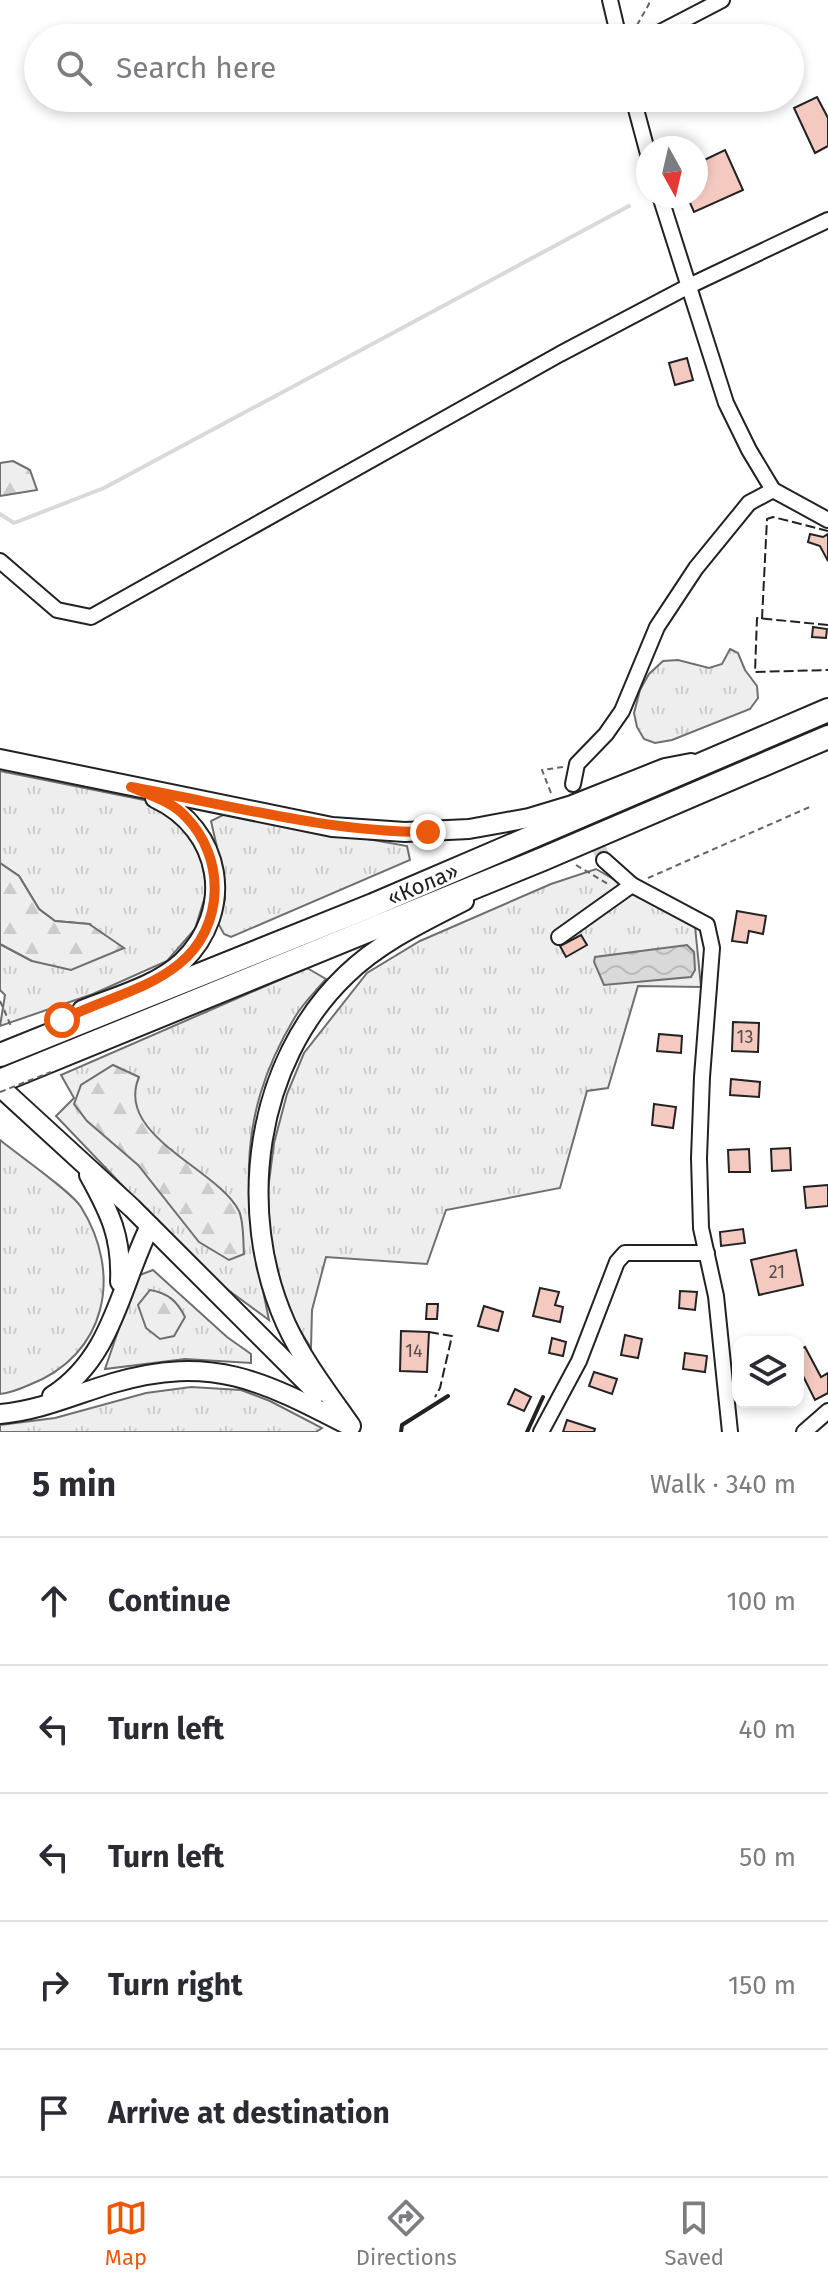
<!DOCTYPE html>
<html lang="en">
<head>
<meta charset="utf-8">
<style>
  :root { --surface:#fff; --page:#f2f2f3; --text:#2b2b33; --muted:#7c7c81; --line:#e1e1e2; --accent:#ea580c }
  body { margin:0; font-family:"Fira Sans",sans-serif; background:var(--page); color:var(--text) }
  .controls { position:absolute; right:24px; bottom:24px; display:grid; overflow:hidden; border-radius:16px; box-shadow:0 4px 12px #0003 }
  .controls button { width:72px; height:72px; display:grid; place-items:center; padding:0; border:0; border-bottom:2px solid var(--line); background:var(--surface); color:var(--text); font:40px sans-serif }
  .compass { position:absolute; left:636px; top:136px; width:72px; height:72px; border-radius:50%; background:var(--surface); box-shadow:0 4px 12px #0003; rotate:172deg }
  .stop { position:absolute; width:24px; height:24px; margin:-18px; border:6px solid #ea580c; border-radius:50%; background:#fff }
  .stop.end { background:#ea580c; border-color:#fff; box-shadow:0 2px 8px #0008 }
  .list { margin:0; padding:0; list-style:none }
  h2 { display:flex; justify-content:space-between; align-items:center; height:104px; margin:0; padding:0 32px; font-size:34px }
  h2 small { font-size:26px; font-weight:400; color:var(--muted) }
  .list li { display:grid; grid-template-columns:52px 1fr auto; gap:24px; align-items:center; box-sizing:border-box; height:128px; padding:0 32px; border-top:2px solid var(--line) }
  .list b { display:block; font-size:30px; white-space:nowrap }
  .list em { font-size:26px; font-style:normal; color:var(--muted) }
  .icon { flex:none; width:44px; height:44px; fill:none; stroke:currentColor; stroke-width:2; stroke-linecap:round; stroke-linejoin:round }
  .map { position:relative; flex:none; width:828px; height:1432px; overflow:hidden }
  .search { position:absolute; background:var(--surface); box-shadow:0 4px 12px #0003; left:24px; right:24px; top:24px; height:88px; display:flex; align-items:center; gap:20px; box-sizing:border-box; padding:0 28px; border-radius:44px; color:var(--muted); font-size:30px }
  .sheet { height:744px; background:var(--surface) }
  nav { display:flex; justify-content:space-around; align-items:center; box-sizing:border-box; height:112px; border-top:2px solid var(--line); background:var(--surface); font-size:22px; color:var(--muted) }
  nav a { display:grid; justify-items:center; gap:4px }
  nav .on { color:var(--accent) }
  .map>svg:first-child { display:block }
</style>
</head>
<body>
<div class="map">
<svg width="828" height="1432" viewBox="0 0 828 1432">
  <defs>
    <pattern id="grass-tufts" width="24" height="20" patternUnits="userSpaceOnUse" patternTransform="scale(2)"><rect width="24" height="20" fill="#eee"/><path d="M3 7l-1-3M5 7V3M7 7l1-3M15 17l-1-3M17 17v-4M19 17l1-3" fill="none" stroke="#ccc"/></pattern>
    <pattern id="forest-firs" width="22" height="20" patternUnits="userSpaceOnUse" patternTransform="scale(2)"><rect width="22" height="20" fill="#eee"/><path d="M5 1l3.5 6h-7zM16 11l3.5 6h-7z" fill="#ccc"/></pattern>
    <pattern id="water-waves" width="16" height="10" patternUnits="userSpaceOnUse" patternTransform="scale(2)"><rect width="16" height="10" fill="#d9d9d9"/><path d="M0 5q4-4 8 0t8 0" fill="none" stroke="#bababa"/></pattern>
  </defs>
  <rect width="100%" height="100%" fill="#fff"/>
  <!-- grass -->
  <g fill="url(#grass-tufts)" stroke="#6f6f6f" stroke-width="2">
    <path d="M730,649L738,653L745,670L757,686L758,698L750,709L672,740L655,743L644,739L637,727L634,713L640,690L649,674L663,661L678,660L709,668L722,664Z"/>
    <path d="M0,771L159,803L199,847L207,890L195,929L167,961L93,994L0,1026L5,995L0,990V944L32,961L89,924L55,921L39,909L19,876L0,863Z"/>
    <path d="M225,814L407,846L410,860L231,937L224,934L218,923L225,899L223,874L211,821Z"/>
    <path d="M596,869L695,926L701,987L638,986L608,1088L587,1091L560,1188L446,1210L427,1264L326,1257L312,1310L311,1348L289,1313L272,1271L266,1205L274,1143L287,1094L304,1053L367,973L420,941L551,884Z"/>
    <path d="M307,968L326,979C316,991 303,1003 295,1017C231,1124 245,1204 269,1320L209,1276L56,1116L74,1098L61,1075Z"/>
    <path d="M0,1140C17,1154 72,1192 81,1207C123,1274 107,1355 29,1385C20,1389 10,1393 0,1394Z"/>
    <path d="M153,1270L227,1337L251,1354V1363L185,1359L105,1369L137,1276Z"/>
    <path d="M191,1387L241,1390L270,1401L322,1428L316,1432H0V1425L55,1418L146,1393Z"/>
  </g>
  <!-- forest -->
  <g fill="url(#forest-firs)" stroke="#6f6f6f" stroke-width="2">
    <path d="M13,461L30,470L37,490L0,496V463Z"/>
    <path d="M0,863L19,876L39,909L55,921L89,924L124,948L71,970L32,961L0,944Z"/>
    <path d="M113,1065L139,1077C114,1136 217,1168 239,1211C244,1222 243,1242 244,1254L229,1260L199,1242L138,1165L87,1121L74,1104L81,1085Z"/>
    <path d="M150,1290C168,1293 177,1301 185,1317L174,1336L160,1339L146,1328L138,1305Z"/>
  </g>
  <!-- water -->
  <path fill="url(#water-waves)" stroke="#6f6f6f" stroke-width="2" d="M687,945L694,952L695,970L691,977L604,985L594,962L595,957Z"/>
  <g fill="none" stroke-linecap="round" stroke-linejoin="round">
    <!-- stream -->
    <path stroke="#d9d9d9" stroke-width="4" d="M0,514L14,523L104,488L629,206"/>
  </g>
  <!-- building -->
  <g fill="#f3c9c0" stroke="#222" stroke-width="2">
    <path d="M817,97L828,118V146L815,153L794,108Z"/>
    <path d="M725,150L743,190L694,212L687,196H696V164Z"/>
    <path d="M687,358L693,380L675,385L669,363Z"/>
    <path d="M810,534L823,537L828,534V561L820,546L808,542Z"/>
    <path d="M813,627L827,629L826,638L812,637Z"/>
    <path d="M737,911L766,916L763,934L749,931L747,943L732,941Z"/>
    <path d="M581,935L587,945L566,957L560,946Z"/>
    <path d="M733,1022L759,1023L758,1052L732,1051Z"/>
    <path d="M659,1034L682,1036L681,1053L657,1051Z"/>
    <path d="M731,1079L760,1082L759,1097L730,1095Z"/>
    <path d="M654,1104L676,1107L673,1128L652,1125Z"/>
    <path d="M790,1148L791,1170L772,1171L771,1149Z"/>
    <path d="M749,1149L750,1172H729L728,1150Z"/>
    <path d="M828,1185V1206L806,1208L804,1187Z"/>
    <path d="M743,1229L745,1243L721,1246L720,1232Z"/>
    <path d="M796,1250L803,1285L759,1295L751,1260Z"/>
    <path d="M540,1288L559,1292L555,1305L563,1307L560,1322L533,1316Z"/>
    <path d="M680,1291L697,1292L695,1310L679,1308Z"/>
    <path d="M427,1304H438L437,1319H426Z"/>
    <path d="M484,1306L503,1312L498,1331L478,1326Z"/>
    <path d="M401,1331L429,1332L427,1372L400,1371Z"/>
    <path d="M625,1335L642,1339L638,1358L621,1355Z"/>
    <path d="M552,1338L566,1342L563,1356L549,1353Z"/>
    <path d="M805,1347L821,1377L828,1373V1393L815,1400L798,1366V1351Z"/>
    <path d="M685,1353L707,1356L705,1372L683,1369Z"/>
    <path d="M594,1372L617,1379L612,1394L589,1386Z"/>
    <path d="M515,1389L531,1397L524,1411L508,1404Z"/>
    <path d="M567,1420L595,1429L594,1432H563Z"/>
  </g>
  <g fill="none" stroke-linecap="round" stroke-linejoin="round">
    <!-- minor-tunnel -->
    <path stroke="#d3d3d3" stroke-width="14" stroke-dasharray="14 7" stroke-linecap="butt" d="M573,784L604,860"/>
    <defs>
      <g id="minor">
        <path d="M610,0L619,38"/>
        <path d="M649,38L722,0"/>
        <path d="M633,98L648,154"/>
        <path d="M660,196L726,403L749,450L773,490L828,520"/>
        <path d="M0,561L57,610L91,617L560,354L687,287L828,220"/>
        <path d="M573,784L577,764L606,734L622,711L657,627L696,568L749,503L773,490"/>
        <path d="M604,860L632,885L707,925L712,948L702,1077L699,1158L701,1228L716,1296L730,1432"/>
        <path d="M559,937L632,885"/>
        <path d="M541,1432L579,1361L617,1262L625,1253H707"/>
        <path d="M804,1432L828,1411"/>
      </g>
      <g id="major">
        <path d="M0,759L332,827L405,832L469,829L529,818L572,805L665,768L691,763"/>
        <path d="M82,1010C114,997 156,986 182,962C236,910 222,829 155,798"/>
        <path d="M0,1087L132,1208L317,1393"/>
        <path d="M89,1175C110,1213 122,1237 120,1282"/>
        <path d="M52,1396C113,1357 120,1286 150,1226"/>
        <path d="M0,1414C39,1411 76,1394 113,1383C211,1354 263,1381 348,1425"/>
        <path d="M351,1426C328,1393 303,1361 286,1324C235,1211 255,1062 346,975C380,942 423,922 464,901"/>
      </g>
      <g id="highway">
        <path id="s1" d="M0,1055L373,905L828,710"/>
        <path d="M0,1081L543,859L828,737"/>
      </g>
    </defs>
    <!-- minor casing -->
    <use href="#minor" stroke="#222" stroke-width="18"/>
    <!-- major casing -->
    <use href="#major" stroke="#222" stroke-width="22"/>
    <!-- highway casing -->
    <use href="#highway" stroke="#222" stroke-width="26"/>
    <!-- path -->
    <g stroke="#646464" stroke-width="2" stroke-dasharray="6 4" stroke-linecap="butt">
      <path d="M632,34L649,4V0"/>
      <path d="M551,793L542,770L563,767"/>
      <path d="M576,865L608,884"/>
      <path d="M648,878L812,806"/>
      <path d="M0,1001L11,1026"/>
    </g>
    <!-- minor -->
    <use href="#minor" stroke="#fff" stroke-width="14"/>
    <!-- major -->
    <use href="#major" stroke="#fff" stroke-width="18"/>
    <!-- highway -->
    <use href="#highway" stroke="#fff" stroke-width="22"/>
    <!-- path-bridge -->
    <path stroke="#646464" stroke-width="2" stroke-dasharray="6 4" stroke-linecap="butt" d="M0,1092L51,1072"/>
    <!-- fence -->
    <g stroke="#222" stroke-width="2" stroke-dasharray="10 4" stroke-linecap="butt">
      <path d="M762,619L767,519L773,517L828,531"/>
      <path d="M828,625L757,618L755,672L828,670"/>
      <path d="M429,1332L452,1336L440,1388L435,1397"/>
    </g>
    <!-- wall -->
    <g stroke="#222" stroke-width="4">
      <path d="M401,1432L402,1425L448,1396"/>
      <path d="M527,1432L543,1397"/>
    </g>
  </g>
  <g fill="none" stroke-linecap="round" stroke-linejoin="round">
    <!-- route -->
    <path stroke="#ea580c" stroke-width="10" d="M62,1020C100,1000 146,991 179,964C225,927 226,857 185,816C171,801 149,795 131,787C230,805 327,832 428,832"/>
  </g>
  <g text-anchor="middle" dominant-baseline="central" stroke-width="6" stroke-linejoin="round" paint-order="stroke">
    <!-- number labels -->
    <g font-size="18" fill="#564c4a">
      <text x="745" y="1037">13</text>
      <text x="777" y="1272">21</text>
      <text x="414" y="1351">14</text>
    </g>
    <!-- street labels -->
    <g font-size="22" fill="#222" stroke="#fff">
      <text stroke="none"><textPath href="#s1" startOffset="456">«Кола»</textPath></text>
    </g>
  </g>
</svg>
<div class="controls">
<button><svg class="icon" aria-label="layers" viewBox="0 0 24 24"><path d="M12 4l9 5-9 5-9-5zM3 14l9 5 9-5"/></svg></button>
</div>
<svg class="compass" viewBox="-18 -18 36 36"><path d="M0-13l5 13h-10z" fill="#e53935"/><path d="M0 13l5-13h-10z" fill="#7c7c81"/></svg>
<div class="stop" style="left:62px;top:1020px"></div>
<div class="stop end" style="left:428px;top:832px"></div>
<div class="search"><svg class="icon" aria-label="search" viewBox="0 0 24 24"><circle cx="10" cy="10" r="6"/><path d="M15 15l6 6"/></svg>Search here</div>
</div>
<section class="sheet">
<h2>5 min<small>Walk · 340 m</small></h2>
<ul class="list">
<li><svg class="icon" aria-label="ahead" viewBox="0 0 24 24"><path d="M12 20V5M6 11l6-6 6 6"/></svg><div><b>Continue</b></div><em>100 m</em></li>
<li><svg class="icon" aria-label="left" viewBox="0 0 24 24"><path d="M17 20v-9H6M10 6l-5 5 5 5"/></svg><div><b>Turn left</b></div><em>40 m</em></li>
<li><svg class="icon" aria-label="left" viewBox="0 0 24 24"><path d="M17 20v-9H6M10 6l-5 5 5 5"/></svg><div><b>Turn left</b></div><em>50 m</em></li>
<li><svg class="icon" aria-label="right" viewBox="0 0 24 24"><path d="M7 20v-9h11M14 6l5 5-5 5"/></svg><div><b>Turn right</b></div><em>150 m</em></li>
<li><svg class="icon" aria-label="arrive" viewBox="0 0 24 24"><path d="M6 21V4h12l-3 4 3 4H6"/></svg><div><b>Arrive at destination</b></div></li>
</ul>
</section>
<nav>
<a class="on"><svg class="icon" aria-label="map" viewBox="0 0 24 24"><path d="M3 6l6-2 6 2 6-2v14l-6 2-6-2-6 2zM9 4v14M15 6v14"/></svg>Map</a>
<a><svg class="icon" aria-label="directions" viewBox="0 0 24 24"><path d="M12 3l9 9-9 9-9-9zM9 14v-3h6M13 9l2 2-2 2"/></svg>Directions</a>
<a><svg class="icon" aria-label="saved" viewBox="0 0 24 24"><path d="M7 4h10v16l-5-4-5 4z"/></svg>Saved</a>
</nav>
</body>
</html>
